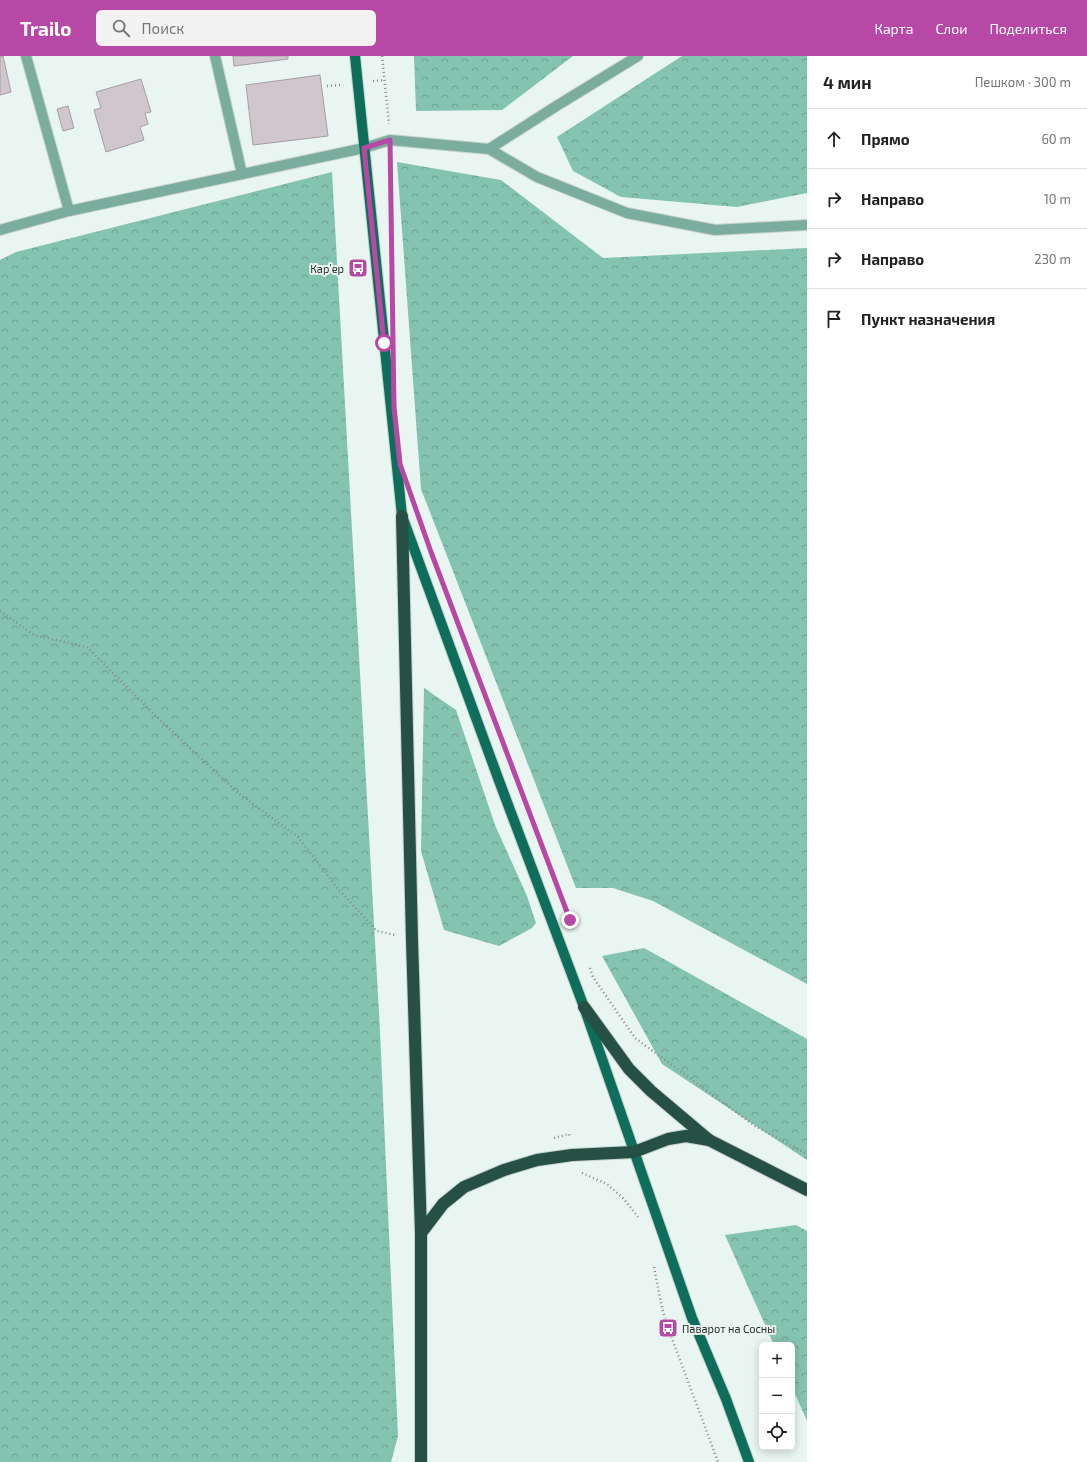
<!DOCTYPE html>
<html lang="ru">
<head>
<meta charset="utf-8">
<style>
  :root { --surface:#fff; --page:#f2f2f2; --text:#222; --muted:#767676; --line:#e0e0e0; --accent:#b748a6 }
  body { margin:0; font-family:"Exo 2",sans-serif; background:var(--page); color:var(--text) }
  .controls { position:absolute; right:12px; bottom:12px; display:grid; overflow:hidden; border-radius:6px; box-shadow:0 2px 10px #0003 }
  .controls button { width:36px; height:36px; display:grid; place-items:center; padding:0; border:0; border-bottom:1px solid var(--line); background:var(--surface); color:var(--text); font:20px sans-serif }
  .stop { position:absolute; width:12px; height:12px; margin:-9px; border:3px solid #b748a6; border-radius:50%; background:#fff }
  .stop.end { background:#b748a6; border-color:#fff; box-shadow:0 1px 4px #0008 }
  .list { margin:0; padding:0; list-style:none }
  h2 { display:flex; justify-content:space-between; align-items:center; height:52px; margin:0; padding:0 16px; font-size:17px }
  h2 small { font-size:13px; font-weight:400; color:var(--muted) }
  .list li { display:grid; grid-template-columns:26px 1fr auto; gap:12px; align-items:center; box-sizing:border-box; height:60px; padding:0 16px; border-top:1px solid var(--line) }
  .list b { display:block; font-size:15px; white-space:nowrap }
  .list em { font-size:13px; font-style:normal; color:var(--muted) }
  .icon { flex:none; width:22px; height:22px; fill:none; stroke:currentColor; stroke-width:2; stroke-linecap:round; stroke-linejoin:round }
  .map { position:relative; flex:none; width:807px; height:1406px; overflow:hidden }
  header { display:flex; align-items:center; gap:24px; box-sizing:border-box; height:56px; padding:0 20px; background:var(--accent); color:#fff }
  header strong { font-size:19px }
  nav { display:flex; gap:22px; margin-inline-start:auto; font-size:14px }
  .search { width:280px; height:36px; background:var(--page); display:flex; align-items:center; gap:10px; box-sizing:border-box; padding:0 14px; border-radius:6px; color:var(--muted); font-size:15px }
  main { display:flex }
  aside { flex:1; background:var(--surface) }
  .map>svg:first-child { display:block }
</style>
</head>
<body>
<header>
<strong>Trailo</strong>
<div class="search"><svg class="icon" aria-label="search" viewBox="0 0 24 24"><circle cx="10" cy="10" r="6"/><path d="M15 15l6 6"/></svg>Поиск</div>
<nav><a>Карта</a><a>Слои</a><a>Поделиться</a></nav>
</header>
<main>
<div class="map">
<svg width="807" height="1406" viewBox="0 0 807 1406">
  <defs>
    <pattern id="forest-crowns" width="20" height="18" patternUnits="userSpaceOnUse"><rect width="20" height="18" fill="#85c3b1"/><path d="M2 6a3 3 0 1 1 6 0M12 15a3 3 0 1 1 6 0" fill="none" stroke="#6d9f90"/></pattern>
  </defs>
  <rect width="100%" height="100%" fill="#e9f5f1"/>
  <!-- forest -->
  <g fill="url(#forest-crowns)">
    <path d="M414,0H573L502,54L416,55Z"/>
    <path d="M682,0H807V137L737,151L621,141L573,115L557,81Z"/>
    <path d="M397,106L501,124L603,202L807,192V928L653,845L613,832H576L421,433Z"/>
    <path d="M332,116L380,975L398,1380L391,1406H0V204L16,196Z"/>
    <path d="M424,632L456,654L495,769L527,840L536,867L532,872L499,890L444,874L421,795Z"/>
    <path d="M644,892L807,983V1104L662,1008L602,900Z"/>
    <path d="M796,1169L807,1175V1365L792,1331V1289H774L725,1179Z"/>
  </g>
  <!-- building -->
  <g fill="#d0c7ce" stroke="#a69da3">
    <path d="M3,0L11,36L0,39V1Z"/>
    <path d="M233,0H288V3L234,10Z"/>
    <path d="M320,19L328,80L253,89L246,29Z"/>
    <path d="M141,23L151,56L145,57L148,68L140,71L144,84L106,96L94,54L101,52L96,36Z"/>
    <path d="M68,50L74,72L63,75L57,53Z"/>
  </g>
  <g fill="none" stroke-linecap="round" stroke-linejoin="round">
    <defs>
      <g id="minor">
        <path d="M26,0L69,155"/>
        <path d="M215,0L242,118"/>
        <path d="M489,93L558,49L638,0"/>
        <path d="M0,174L69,155L364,92L390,84L489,93L537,121L627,157L715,174L807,169"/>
      </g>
      <path id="major" d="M355,0L402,460L498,722L584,951L692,1262L726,1343L749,1406"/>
      <g id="highway">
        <path d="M402,460L412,884L421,1177V1406"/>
        <path d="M584,951L629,1013L651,1035L709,1084L807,1134"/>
        <path d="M421,1177L443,1148L464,1131L504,1114L537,1104L572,1099L634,1096L668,1083L686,1080L709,1084"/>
      </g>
    </defs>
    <!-- minor casing -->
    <use href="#minor" stroke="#c7d2ce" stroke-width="12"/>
    <!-- major casing -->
    <use href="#major" stroke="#c7d2ce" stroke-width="12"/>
    <!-- highway casing -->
    <use href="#highway" stroke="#c7d2ce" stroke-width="14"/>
    <!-- path -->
    <g stroke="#838b88" stroke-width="2.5" stroke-dasharray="1 3" stroke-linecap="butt">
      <path d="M382,0L389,68"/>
      <path d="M373,25L385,24"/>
      <path d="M327,30L340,29"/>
      <path d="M390,101L391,172"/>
      <path d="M0,555L34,579L87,591L159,663L238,737L298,781L339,834L377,875L395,879"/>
      <path d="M590,912L593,921L635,982L755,1070L807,1098"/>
      <path d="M554,1082L569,1078L570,1081"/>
      <path d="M582,1117L607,1128L624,1143L638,1161"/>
      <path d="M654,1211L662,1252L668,1272L718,1406"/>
      <path d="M668,1272L677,1268"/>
    </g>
    <!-- minor -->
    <use href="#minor" stroke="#7bad9e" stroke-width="10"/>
    <!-- major -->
    <use href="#major" stroke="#0f6e5b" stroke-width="10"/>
    <!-- highway -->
    <use href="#highway" stroke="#265045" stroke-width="12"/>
  </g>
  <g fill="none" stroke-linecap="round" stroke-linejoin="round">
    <!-- route -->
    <path stroke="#b748a6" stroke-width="5" d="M384,287L364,92L390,84L394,352L400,408L431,496L570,864"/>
  </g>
  <!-- icons -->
  <defs>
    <symbol id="bus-square" viewBox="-11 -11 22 22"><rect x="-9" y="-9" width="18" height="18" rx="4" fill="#b748a6" stroke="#e9f5f1"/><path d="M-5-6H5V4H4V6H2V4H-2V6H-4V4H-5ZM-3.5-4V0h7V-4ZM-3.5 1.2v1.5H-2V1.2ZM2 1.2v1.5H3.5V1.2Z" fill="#fff"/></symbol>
  </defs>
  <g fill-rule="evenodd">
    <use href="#bus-square" x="347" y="201" width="22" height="22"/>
    <use href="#bus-square" x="657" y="1261" width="22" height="22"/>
  </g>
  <g text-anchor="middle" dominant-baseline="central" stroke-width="4" stroke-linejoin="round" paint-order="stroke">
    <!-- poi labels -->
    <g font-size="11" fill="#2b302e" stroke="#e9f5f1" text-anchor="end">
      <text x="344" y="212">Карʼер</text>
      <text x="682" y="1272" text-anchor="start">Паварот на Сосны</text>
    </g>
  </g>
</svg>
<div class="controls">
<button>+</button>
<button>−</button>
<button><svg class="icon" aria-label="locate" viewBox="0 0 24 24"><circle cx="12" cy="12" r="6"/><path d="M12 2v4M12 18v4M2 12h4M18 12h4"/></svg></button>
</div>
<div class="stop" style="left:384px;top:287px"></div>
<div class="stop end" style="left:570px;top:864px"></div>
</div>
<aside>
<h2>4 мин<small>Пешком · 300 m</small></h2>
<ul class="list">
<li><svg class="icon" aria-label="ahead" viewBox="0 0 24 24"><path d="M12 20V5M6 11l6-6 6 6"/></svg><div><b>Прямо</b></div><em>60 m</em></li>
<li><svg class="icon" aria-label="right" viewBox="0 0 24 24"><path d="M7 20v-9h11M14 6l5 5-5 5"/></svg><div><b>Направо</b></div><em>10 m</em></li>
<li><svg class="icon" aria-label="right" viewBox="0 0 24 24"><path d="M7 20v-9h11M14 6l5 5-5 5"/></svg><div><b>Направо</b></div><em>230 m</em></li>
<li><svg class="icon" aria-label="arrive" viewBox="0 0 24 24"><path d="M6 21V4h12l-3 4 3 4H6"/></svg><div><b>Пункт назначения</b></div></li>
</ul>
</aside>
</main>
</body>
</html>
